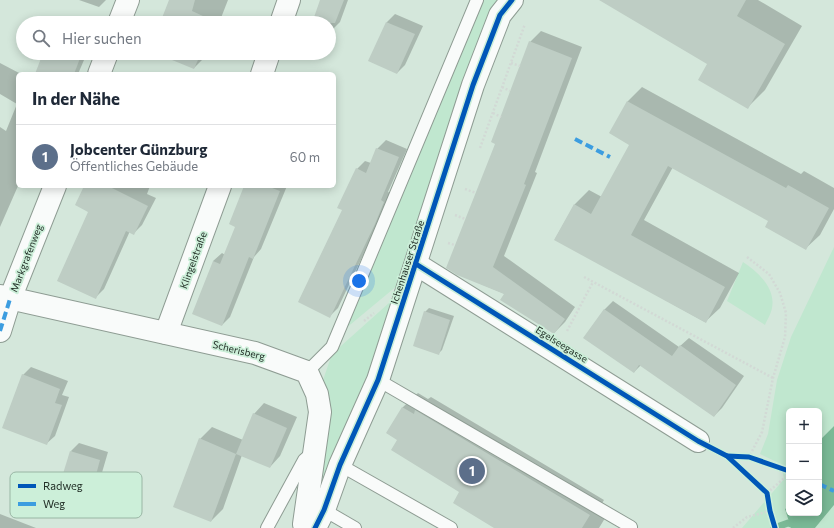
<!DOCTYPE html>
<html lang="de">
<head>
<meta charset="utf-8">
<style>
  :root { --surface:#fff; --page:#f6f6f7; --text:#1f2937; --muted:#747a83; --line:#e0e1e3; --accent:#2563eb }
  body { margin:0; font-family:Commissioner,sans-serif; background:var(--page); color:var(--text) }
  .controls { position:absolute; right:12px; bottom:12px; display:grid; overflow:hidden; border-radius:6px; box-shadow:0 2px 10px #0003 }
  .controls button { width:36px; height:36px; display:grid; place-items:center; padding:0; border:0; border-bottom:1px solid var(--line); background:var(--surface); color:var(--text); font:20px sans-serif }
  .you { position:absolute; left:359px; top:281px; width:14px; height:14px; margin:-10px; border:3px solid #fff; border-radius:50%; background:#1a73e8; box-shadow:0 0 0 6px #1a73e833 }
  .badge { display:grid; place-items:center; width:26px; height:26px; border-radius:50%; background:var(--accent); color:#fff; font-size:13px; font-weight:700 }
  .pin { position:absolute; translate:-50% -50%; border:2px solid #fff; box-shadow:0 1px 4px #0006 }
  .list { margin:0; padding:0; list-style:none }
  h2 { display:flex; justify-content:space-between; align-items:center; height:52px; margin:0; padding:0 16px; font-size:17px }
  h2 small { font-size:13px; font-weight:400; color:var(--muted) }
  .list li { display:grid; grid-template-columns:26px 1fr auto; gap:12px; align-items:center; box-sizing:border-box; height:64px; padding:0 16px; border-top:1px solid var(--line) }
  .list b { display:block; font-size:15px; white-space:nowrap }
  .list p { margin:0; font-size:13px; white-space:nowrap; color:var(--muted) }
  .list em { font-size:13px; font-style:normal; color:var(--muted) }
  .icon { flex:none; width:22px; height:22px; fill:none; stroke:currentColor; stroke-width:2; stroke-linecap:round; stroke-linejoin:round }
  .map { position:relative; flex:none; width:834px; height:528px; overflow:hidden }
  .search { position:absolute; background:var(--surface); box-shadow:0 2px 10px #0003; left:16px; top:16px; width:320px; height:44px; display:flex; align-items:center; gap:10px; box-sizing:border-box; padding:0 14px; border-radius:22px; color:var(--muted); font-size:15px }
  .panel { position:absolute; background:var(--surface); box-shadow:0 2px 10px #0003; left:16px; top:72px; width:320px; height:116px; border-radius:6px }
  .map>svg:first-child { display:block }
</style>
</head>
<body>
<div class="map">
<svg width="834" height="528" viewBox="0 0 834 528">
  <rect width="100%" height="100%" fill="#d4e7db"/>
  <!-- green -->
  <g fill="#c0e7cf">
    <path d="M482,0H497L478,42L398,285L345,329Z"/>
    <path d="M834,247V426L819,441V411H789V507L786,509L791,528H742L784,479L781,464L760,454L768,434L777,380L791,337Z"/>
    <path d="M743,262C757,271 776,288 772,308C771,314 767,320 765,325L727,301Z"/>
    <path d="M389,303L394,304L323,492L315,488L322,383L332,354Z"/>
    <path d="M834,505V528H815Z"/>
  </g>
  <!-- water -->
  <path fill="#7ab996" d="M834,426V505L815,528H791L785,509L789,507V513H819V441Z"/>
  <!-- shadow -->
  <g fill="#0003">
    <path d="M79,0H106L99,7Z"/>
    <path d="M170,0H228L219,23H161Z"/>
    <path d="M321,0H348L340,22L332,30L329,29V23Z"/>
    <path d="M601,0H758L802,26L765,90L747,108L709,63Z"/>
    <path d="M395,14L423,26L405,65L397,73L370,61L387,22Z"/>
    <path d="M541,31L582,47L535,172L537,173L504,256L575,307L565,322L554,333L505,294L457,274L497,143L530,42Z"/>
    <path d="M44,53H87L78,74H36Z"/>
    <path d="M158,53H206L204,58L194,68Z"/>
    <path d="M0,63L21,74H18V186L0,227V127L6,131L17,104L0,94Z"/>
    <path d="M642,87L801,174L804,171L834,188V209L820,235L805,249L770,220L673,167L644,220L739,273L720,308L705,322L555,239L575,204L589,190L602,197L631,144L610,133L628,101Z"/>
    <path d="M386,140L407,149L388,192L392,194L338,308L330,316L343,210L357,169L365,161L371,163L377,149Z"/>
    <path d="M85,186H150L147,194L156,198L142,225L134,233L130,231L104,289L96,297L89,211Z"/>
    <path d="M245,186H287L261,249L254,257L230,317L222,325L213,261L222,253L225,255L237,226Z"/>
    <path d="M613,301L679,347L689,338L744,376L722,408L714,416L641,365L634,372L604,310Z"/>
    <path d="M429,308L454,316L442,350L438,354L425,312Z"/>
    <path d="M31,367L68,381L62,395L69,397L55,436L46,444L23,375Z"/>
    <path d="M418,393L428,399L431,397L604,500L601,505L610,510L599,528H496L461,492L399,440L387,433L403,407Z"/>
    <path d="M264,403L297,417L280,456L270,467L242,455L223,509L211,521L200,439L212,427L243,440L254,414Z"/>
    <path d="M79,443L108,452L101,476L92,485L71,451Z"/>
    <path d="M0,514L36,528H0Z"/>
  </g>
  <g fill="none" stroke-linecap="round" stroke-linejoin="round">
    <!-- stream -->
    <path stroke="#7ab996" stroke-width="7" d="M774,528L788,523L798,526"/>
  </g>
  <!-- building -->
  <g fill="#becdc4">
    <path d="M169,0H195L192,11L214,21L213,23H160Z"/>
    <path d="M320,0H344L335,23H312Z"/>
    <path d="M599,0H746L737,16L785,44L748,109L698,80L707,64Z"/>
    <path d="M386,22L415,34L397,74L368,61Z"/>
    <path d="M529,41L572,58L524,184L526,185L493,267L565,319L554,334L500,300L504,294L457,275L446,268L495,144L491,142Z"/>
    <path d="M43,53H82L74,74H35Z"/>
    <path d="M155,53H201L194,69Z"/>
    <path d="M627,101L786,188L788,185L829,208L806,250L765,227L768,221L668,166L631,235L725,287L706,323L554,240L574,204L591,214L629,145L609,133Z"/>
    <path d="M376,148L399,157L381,200L384,202L375,224L330,318L298,302L342,210L337,208L356,168L366,173Z"/>
    <path d="M84,186H108L148,206L134,235L126,231L96,299L57,281L88,212L75,205Z"/>
    <path d="M244,186H267L280,191L253,259L249,257L222,326L192,314L213,261L220,264L235,227L229,224Z"/>
    <path d="M604,309L672,356L680,345L736,385L714,417L639,365L634,373L583,338Z"/>
    <path d="M424,311L450,320L439,355L413,346Z"/>
    <path d="M22,374L60,389L55,403L62,405L47,445L2,428Z"/>
    <path d="M402,407L414,414L415,410L590,515L582,528H494L453,503L459,492L391,450L397,440L386,433Z"/>
    <path d="M253,413L287,428L270,468L236,454Z"/>
    <path d="M199,438L236,454L211,522L173,507Z"/>
    <path d="M70,451L100,460L93,486L62,477Z"/>
  </g>
  <g fill="none" stroke-linecap="round" stroke-linejoin="round">
    <defs>
      <g id="service">
        <path d="M307,372L332,347L477,0"/>
        <path d="M378,380L631,527L630,528"/>
        <path d="M340,465L451,528"/>
        <path d="M324,510L355,528"/>
        <path d="M267,528L304,460L312,453"/>
      </g>
      <g id="minor">
        <path d="M119,23L128,0"/>
        <path d="M281,23L289,0"/>
        <path d="M99,74L107,53"/>
        <path d="M262,74L269,53"/>
        <path d="M416,264L698,441"/>
        <path d="M0,296L255,353L307,372L317,394L320,412L304,524L308,528"/>
        <path d="M0,331L10,299L55,186"/>
        <path d="M166,333L220,186"/>
        <path d="M315,528L324,510L340,465L378,380L473,85L500,15L512,0"/>
      </g>
    </defs>
    <!-- service casing -->
    <use href="#service" stroke="#8e9c93" stroke-width="14"/>
    <!-- minor casing -->
    <use href="#minor" stroke="#8e9c93" stroke-width="24"/>
    <!-- path -->
    <g stroke="#d2d9d5" stroke-width="2.5" stroke-dasharray="2 2" stroke-linecap="butt">
      <path d="M511,63L520,66"/>
      <path d="M502,87L510,91"/>
      <path d="M493,113L501,117"/>
      <path d="M480,148L525,24"/>
      <path d="M465,189L476,193"/>
      <path d="M455,215L465,219"/>
      <path d="M448,243L455,245"/>
      <path d="M747,257L769,274L780,293L786,313L785,337L773,378L762,432L749,457"/>
      <path d="M584,277L773,378"/>
      <path d="M364,321L374,313"/>
      <path d="M567,331L593,282"/>
      <path d="M727,456L749,457L789,471"/>
      <path d="M733,528L747,517L770,511"/>
      <path d="M775,528L770,511L767,493L789,474"/>
    </g>
    <!-- service -->
    <use href="#service" stroke="#f9fbfa" stroke-width="12"/>
    <!-- minor -->
    <use href="#minor" stroke="#f9fbfa" stroke-width="22"/>
    <!-- quiet -->
    <g stroke="#3c9de0" stroke-width="4" stroke-dasharray="8 4" stroke-linecap="butt">
      <path d="M575,139L610,157"/>
      <path d="M0,331L10,299"/>
      <path d="M819,484L834,491"/>
    </g>
    <defs>
      <g id="cycleway">
        <path d="M416,264L698,441L727,456L767,493L770,511L775,528"/>
        <path d="M727,456L749,457L789,471"/>
        <path d="M315,528L324,510L340,465L378,380L473,85L500,15L512,0"/>
      </g>
    </defs>
    <!-- cycleway casing -->
    <use href="#cycleway" stroke="#ccefd9" stroke-width="8"/>
    <!-- cycleway -->
    <use href="#cycleway" stroke="#0057b8" stroke-width="5"/>
  </g>
  <g text-anchor="middle" dominant-baseline="central" stroke-width="3.5" stroke-linejoin="round" paint-order="stroke">
    <!-- street labels -->
    <g font-size="10" fill="#233028" stroke="#ccefd9">
      <text transform="translate(26 258) rotate(-69)">Markgrafenweg</text>
      <text transform="translate(193 260) rotate(-70)">Klingelstraße</text>
      <text transform="translate(407 262) rotate(-72)">Ichenhauser Straße</text>
      <text transform="translate(562 344) rotate(32)">Egelseegasse</text>
      <text transform="translate(239 350) rotate(14)">Scherisberg</text>
    </g>
  </g>
  <!-- legend -->
  <rect x="10" y="472" width="132" height="46" rx="6" fill="#ccefd9" stroke="#99b6a4" stroke-width="1"/>
  <rect x="18" y="484" width="18" height="4" fill="#0057b8"/>
  <rect x="18" y="502" width="18" height="4" fill="#3c9de0"/>
  <g font-size="11" fill="#233028">
    <text x="43" y="490">Radweg</text>
    <text x="43" y="508">Weg</text>
  </g>
</svg>
<div class="controls">
<button>+</button>
<button>−</button>
<button><svg class="icon" aria-label="layers" viewBox="0 0 24 24"><path d="M12 4l9 5-9 5-9-5zM3 14l9 5 9-5"/></svg></button>
</div>
<div class="you"></div>
<div class="pin badge" style="left:472px;top:471px;background:#5c6f8a">1</div>
<div class="search"><svg class="icon" aria-label="search" viewBox="0 0 24 24"><circle cx="10" cy="10" r="6"/><path d="M15 15l6 6"/></svg>Hier suchen</div>
<section class="panel">
<h2>In der Nähe<small></small></h2>
<ul class="list">
<li><span class="badge" style="background:#5c6f8a">1</span><div><b>Jobcenter Günzburg</b><p>Öffentliches Gebäude</p></div><em>60 m</em></li>
</ul>
</section>
</div>
</body>
</html>
